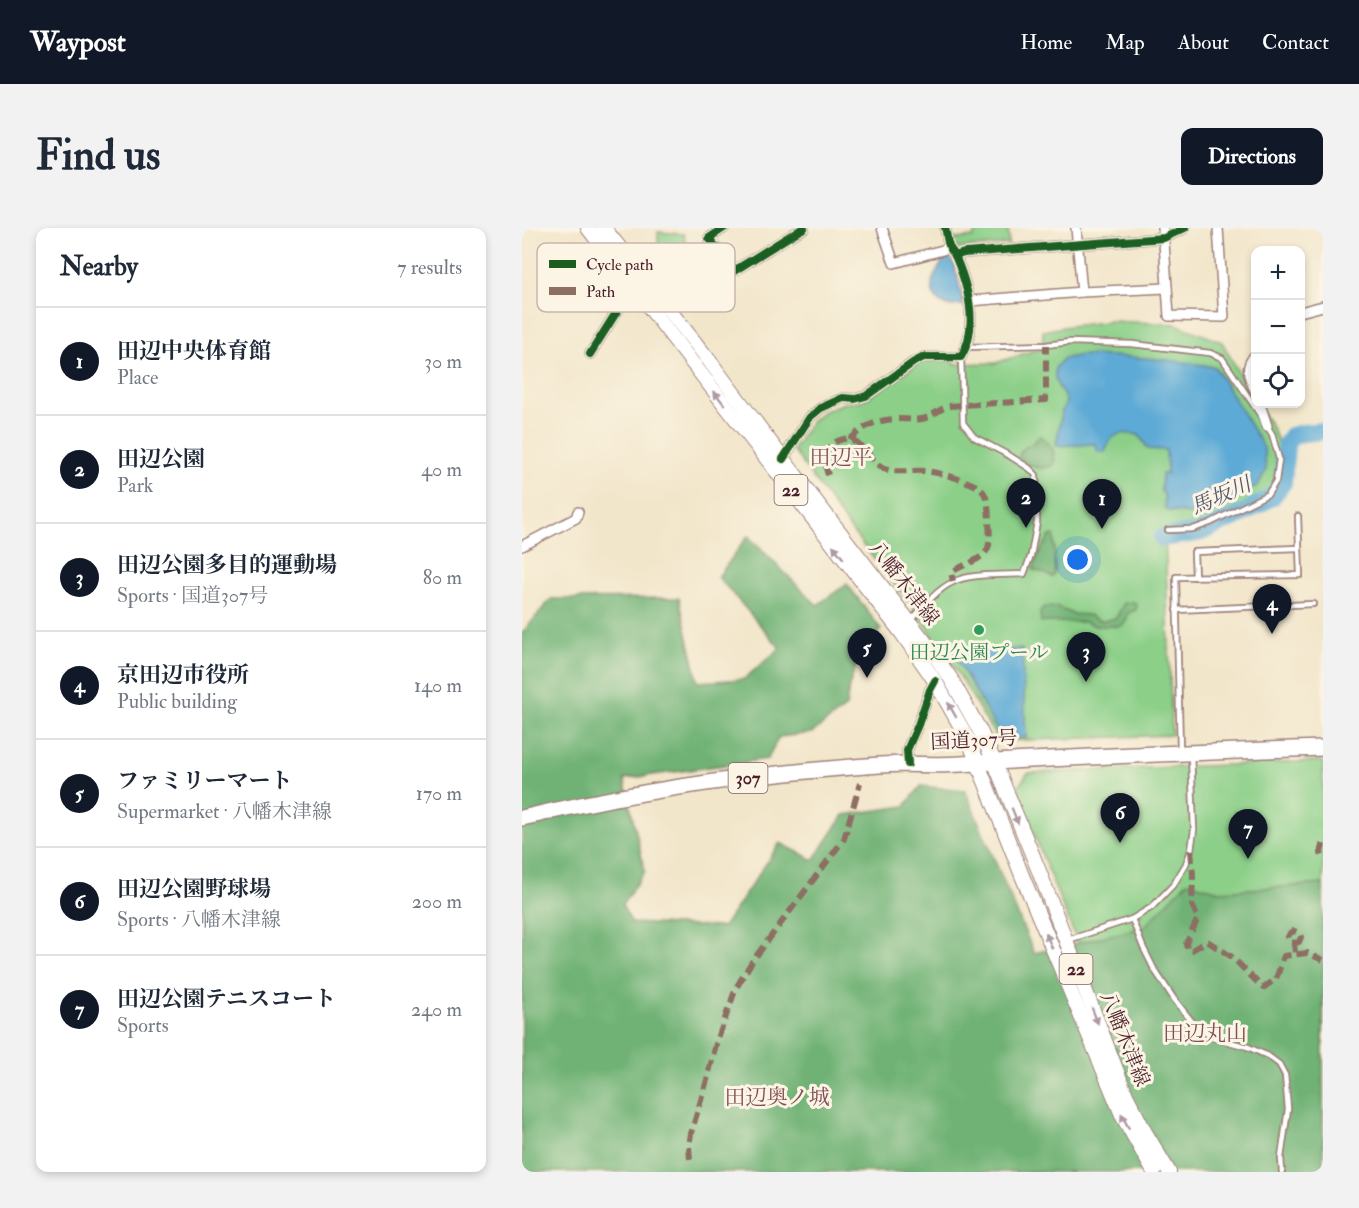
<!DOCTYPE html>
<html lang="en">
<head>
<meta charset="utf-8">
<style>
  :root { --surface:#fff; --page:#f2f2f3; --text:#1f2937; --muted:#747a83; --line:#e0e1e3; --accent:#111827 }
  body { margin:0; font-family:"IM FELL Double Pica","Noto Serif JP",serif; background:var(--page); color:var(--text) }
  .controls { position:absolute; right:18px; top:18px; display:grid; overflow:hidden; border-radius:12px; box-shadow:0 3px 9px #0003 }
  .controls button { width:54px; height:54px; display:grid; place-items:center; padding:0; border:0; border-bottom:2px solid var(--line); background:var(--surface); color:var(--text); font:30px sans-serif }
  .you { position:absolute; left:556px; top:332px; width:21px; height:21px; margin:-15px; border:4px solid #fff; border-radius:50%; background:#1a73e8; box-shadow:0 0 0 9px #1a73e833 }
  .badge { display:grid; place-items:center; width:39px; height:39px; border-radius:50%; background:var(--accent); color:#fff; font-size:20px; font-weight:700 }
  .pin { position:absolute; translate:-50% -50px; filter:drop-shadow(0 2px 3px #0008) }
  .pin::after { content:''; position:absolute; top:32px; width:21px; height:18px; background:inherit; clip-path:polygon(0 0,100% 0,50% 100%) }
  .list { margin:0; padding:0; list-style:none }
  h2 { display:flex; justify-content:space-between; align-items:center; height:78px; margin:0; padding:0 24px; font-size:26px }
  h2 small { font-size:20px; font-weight:400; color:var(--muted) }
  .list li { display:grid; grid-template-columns:39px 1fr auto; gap:18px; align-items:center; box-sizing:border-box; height:108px; padding:0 24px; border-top:2px solid var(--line) }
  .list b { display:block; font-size:22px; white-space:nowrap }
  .list p { margin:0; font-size:20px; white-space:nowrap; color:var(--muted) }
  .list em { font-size:20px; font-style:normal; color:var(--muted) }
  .icon { flex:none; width:33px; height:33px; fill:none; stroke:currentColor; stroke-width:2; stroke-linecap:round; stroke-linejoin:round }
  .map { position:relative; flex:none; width:801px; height:944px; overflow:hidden; border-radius:12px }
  header { display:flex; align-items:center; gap:36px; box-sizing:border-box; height:84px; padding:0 30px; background:var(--accent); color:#fff }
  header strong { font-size:28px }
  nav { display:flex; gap:33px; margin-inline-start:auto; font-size:21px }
  .intro { display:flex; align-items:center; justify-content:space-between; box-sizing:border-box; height:144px; padding:0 36px }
  h1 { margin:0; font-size:42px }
  .button { padding:15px 27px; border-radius:12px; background:var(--accent); color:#fff; font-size:21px; font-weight:700 }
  main { display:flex; gap:36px; padding:0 36px }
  aside { flex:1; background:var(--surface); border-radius:12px; box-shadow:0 3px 9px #0003 }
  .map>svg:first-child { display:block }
</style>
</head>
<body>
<header>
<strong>Waypost</strong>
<nav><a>Home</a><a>Map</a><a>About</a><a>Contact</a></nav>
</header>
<div class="intro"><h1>Find us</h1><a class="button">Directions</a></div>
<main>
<aside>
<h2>Nearby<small>7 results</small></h2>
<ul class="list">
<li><span class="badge">1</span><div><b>田辺中央体育館</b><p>Place</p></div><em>30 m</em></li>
<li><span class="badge">2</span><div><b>田辺公園</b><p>Park</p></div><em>40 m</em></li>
<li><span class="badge">3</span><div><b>田辺公園多目的運動場</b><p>Sports · 国道307号</p></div><em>80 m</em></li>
<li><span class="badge">4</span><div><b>京田辺市役所</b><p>Public building</p></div><em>140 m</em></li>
<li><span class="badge">5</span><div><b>ファミリーマート</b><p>Supermarket · 八幡木津線</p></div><em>170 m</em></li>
<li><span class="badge">6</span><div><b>田辺公園野球場</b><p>Sports · 八幡木津線</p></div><em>200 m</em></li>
<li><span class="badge">7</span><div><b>田辺公園テニスコート</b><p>Sports</p></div><em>240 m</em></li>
</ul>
</aside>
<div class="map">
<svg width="801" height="944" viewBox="0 0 801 944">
  <rect width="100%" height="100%" fill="#fcf5e5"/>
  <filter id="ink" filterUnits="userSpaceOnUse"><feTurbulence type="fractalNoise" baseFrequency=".0167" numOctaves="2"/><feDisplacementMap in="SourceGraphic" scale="12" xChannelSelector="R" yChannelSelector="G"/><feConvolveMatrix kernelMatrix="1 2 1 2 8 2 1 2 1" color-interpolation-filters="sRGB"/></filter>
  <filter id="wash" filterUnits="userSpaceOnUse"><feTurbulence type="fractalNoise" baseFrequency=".008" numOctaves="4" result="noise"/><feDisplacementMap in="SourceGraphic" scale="24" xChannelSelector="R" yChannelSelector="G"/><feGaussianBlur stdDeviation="1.35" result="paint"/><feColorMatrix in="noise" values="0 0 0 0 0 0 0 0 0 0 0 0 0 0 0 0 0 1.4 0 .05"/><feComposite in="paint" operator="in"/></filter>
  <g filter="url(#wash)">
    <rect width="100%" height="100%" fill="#f2e6ca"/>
    <!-- green -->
    <g fill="#8bcf88" stroke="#6a775a" stroke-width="1.5">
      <path d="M456,0H486L487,16L431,21L428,12L451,9Z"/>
      <path d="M136,4L162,6L166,35L136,33Z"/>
      <path d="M590,93L653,96L700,114L734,176L749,197L755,211L760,232L757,254L747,268L692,296L672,303L643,306L650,507L480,513L473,508L444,458L425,428L393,382L326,298L271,222L289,194L301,184L322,175L340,173L400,133L432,132L433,136L474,135L510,123L520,122L521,103L541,99Z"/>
      <path d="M801,533V814L582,779L525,640L495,560L506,545Z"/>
    </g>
    <!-- forest -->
    <g fill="#70b274" stroke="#5d6850" stroke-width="1.5">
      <path d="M518,208C528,215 536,225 531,238C515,242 509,239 497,229C500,218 504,220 512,214C514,212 515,210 518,208Z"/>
      <path d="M532,307L533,340L532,347L530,349L522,345L511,342L516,327L528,308Z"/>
      <path d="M226,308L295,377L325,356L359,401L336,432L327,458L324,479L290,505L257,509L245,531L102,551L123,643L100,677L110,695L201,699L258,615L292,632L322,587L383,578L399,558L443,562L512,725L622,699L665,654L698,663L801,656V944H0V405L29,371L157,370L176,454L222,451L258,420L196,349Z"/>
      <path d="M612,374L615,377L614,382L606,385C605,391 605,396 598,398H574L562,394H519L518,383L523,379H537L541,382L551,386L567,387L576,392L582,393L594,390L602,375Z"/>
    </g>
    <!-- water -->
    <g fill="#5daad6" stroke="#546480" stroke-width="1.5">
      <path d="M427,30L432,36L442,77L426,78L417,74L411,66L410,53L421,32Z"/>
      <path d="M559,127C604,128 649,131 693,139L742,220L744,242L736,257L686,284L674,287L643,282L642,265L639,264L640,246H645L644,222L626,221L617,207C598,203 589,205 583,224H576L573,216L534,218L540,183L544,175L543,169L538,162L533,151V140L541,131Z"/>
      <path d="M500,421L504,510L479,509L431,424Z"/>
    </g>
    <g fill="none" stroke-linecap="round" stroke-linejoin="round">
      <!-- river -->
      <path stroke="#5daad6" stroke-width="18" d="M640,310L679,304L720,286L750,269L761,255L764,217L769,208L781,205L801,203"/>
    </g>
  </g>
  <g filter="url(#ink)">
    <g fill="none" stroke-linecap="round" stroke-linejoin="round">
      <defs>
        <g id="service">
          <path d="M445,119L524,117L548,114L610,116L688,125L700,130L739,188"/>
          <path d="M646,302L671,301L688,295L746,266L754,253L757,231L750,206L745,198"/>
          <path d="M673,349L672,324L777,320"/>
          <path d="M654,382L791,376"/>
          <path d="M389,393C401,379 414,362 431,354C448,345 483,347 502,346L509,327L515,294L514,247L507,240L488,228L452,209L441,195L439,129"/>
          <path d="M658,522L654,349L778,347L776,288"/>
          <path d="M610,691L630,679L652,656L664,636L669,622L672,602L669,526"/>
          <path d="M546,712L610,691L621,719L632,741L652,771L671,795L692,810L726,819L746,828L757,836L763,847L766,881L759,930L760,944"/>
        </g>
        <g id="minor">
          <path d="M202,0L187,10L212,43L271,6L282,0"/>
          <path d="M360,0L372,35L428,20"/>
          <path d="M554,0L560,64"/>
          <path d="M641,0L647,88L702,89L696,0"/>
          <path d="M433,28L442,25L642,10L663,0"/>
          <path d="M448,73L560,64L645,60"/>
          <path d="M778,84L801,78"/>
          <path d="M68,126L111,58"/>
          <path d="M734,126C721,140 727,149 734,164"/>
          <path d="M738,176L745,198"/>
          <path d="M261,231L288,189L299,180L321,170L333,171L344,168L392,134L402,129H439C457,99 447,61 434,30C433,26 429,23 427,18C425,13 425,6 423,0"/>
          <path d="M0,318L54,290L56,284"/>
          <path d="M386,536L385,522L396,497L408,462L413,453"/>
        </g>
        <g id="primary">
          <path d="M66,0L379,404L413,453L447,513L501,650L601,889L632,944"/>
          <path d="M82,0L186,131L261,231L406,418L429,451L458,503L472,533L517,643L604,867L623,904L647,944"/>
        </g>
        <path id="trunk" d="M0,590C117,562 238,545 358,537C385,535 412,538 439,536C560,528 680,524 801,520"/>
      </defs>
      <!-- service casing -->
      <use href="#service" stroke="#9e827a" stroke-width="8"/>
      <!-- minor casing -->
      <use href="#minor" stroke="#9e827a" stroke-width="12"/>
      <!-- primary casing -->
      <use href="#primary" stroke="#9e827a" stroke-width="16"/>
      <!-- trunk casing -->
      <use href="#trunk" stroke="#9e827a" stroke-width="18"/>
      <!-- service -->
      <use href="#service" stroke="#fff" stroke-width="4.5"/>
      <!-- minor -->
      <use href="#minor" stroke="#fff" stroke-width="9"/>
      <!-- primary -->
      <use href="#primary" stroke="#fff" stroke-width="14"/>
      <!-- trunk -->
      <use href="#trunk" stroke="#fff" stroke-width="15"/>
      <!-- quiet -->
      <g stroke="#8d6e63" stroke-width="6" stroke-dasharray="12 6" stroke-linecap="butt">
        <path d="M328,212C340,198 357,191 376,191C384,191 392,192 400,191C408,190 418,181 426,178L524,172V117"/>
        <path d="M306,247C301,233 302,218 318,212C339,204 348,237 366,242C377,245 391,242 403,243C414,244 424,247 434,250C462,259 466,262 467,292C467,304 471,318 461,327C452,335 439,337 429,345L431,353"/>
        <path d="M801,616L799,625L801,632"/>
        <path d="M669,622L671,646L670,677L676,690L664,716L665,721L670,722L685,713L710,729L741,760L754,751L762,728L785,725L801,732"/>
        <path d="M772,715L777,714L779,709L777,705L772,703L768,705L766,709L768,714L772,715L773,726"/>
        <path d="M168,931L167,919L169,905L185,852L194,816L214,760L229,735L322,611L338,555"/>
      </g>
      <defs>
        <g id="cycleway">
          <path d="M202,0L187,10L212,43L271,6L282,0"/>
          <path d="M433,28L442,25L642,10L663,0"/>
          <path d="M68,126L111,58"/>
          <path d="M261,231L288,189L299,180L321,170L333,171L344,168L392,134L402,129H439C457,99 447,61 434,30C433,26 429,23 427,18C425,13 425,6 423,0"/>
          <path d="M386,536L385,522L396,497L408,462L413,453"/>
        </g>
      </defs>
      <!-- cycleway casing -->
      <use href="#cycleway" stroke="#fcf5e5" stroke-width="11"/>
      <!-- cycleway -->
      <use href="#cycleway" stroke="#1b5e20" stroke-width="8"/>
    </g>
    <!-- one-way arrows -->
    <defs><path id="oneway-solid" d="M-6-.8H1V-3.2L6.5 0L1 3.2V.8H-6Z" transform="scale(1.5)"/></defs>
    <g fill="#ae9aa0">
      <use href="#oneway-solid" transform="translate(197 170) rotate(-128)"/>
      <use href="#oneway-solid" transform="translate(316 324) rotate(-128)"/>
      <use href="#oneway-solid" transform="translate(430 482) rotate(-120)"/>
      <use href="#oneway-solid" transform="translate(493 588) rotate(68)"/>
      <use href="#oneway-solid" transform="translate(527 713) rotate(-113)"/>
      <use href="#oneway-solid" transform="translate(573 788) rotate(69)"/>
      <use href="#oneway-solid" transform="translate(603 893) rotate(-117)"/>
    </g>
  </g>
  <!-- markers -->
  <circle fill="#2e9e5b" stroke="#fcf5e5" stroke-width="2" cx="457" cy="402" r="6"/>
  <g text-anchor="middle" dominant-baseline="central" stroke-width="6" stroke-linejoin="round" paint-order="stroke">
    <!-- shield labels -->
    <g fill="#fcf5e5" stroke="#7f5f63" stroke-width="1.5">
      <rect x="252.5" y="247" width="33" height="30" rx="4.5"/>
      <rect x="206.5" y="535" width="39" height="30" rx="4.5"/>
      <rect x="537.5" y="726" width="33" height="30" rx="4.5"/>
    </g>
    <g font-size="18" font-weight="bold" fill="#4a1f2b">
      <text x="269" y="262">22</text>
      <text x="226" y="550">307</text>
      <text x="554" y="741">22</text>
    </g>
    <!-- street labels -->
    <g font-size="20" fill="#4a1f2b" stroke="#fcf5e5">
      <text transform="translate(382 355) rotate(52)">八幡木津線</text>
      <text transform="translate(452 512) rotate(-3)">国道307号</text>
      <text transform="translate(603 811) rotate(68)">八幡木津線</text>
    </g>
    <!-- leisure labels -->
    <g font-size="20" fill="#27864d" stroke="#fcf5e5">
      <text x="457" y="424">田辺公園プール</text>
    </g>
    <!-- neighbourhood labels -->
    <g font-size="21" fill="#804f55" stroke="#fcf5e5">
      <text x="319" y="229">田辺平</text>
      <text x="683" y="805">田辺丸山</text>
      <text x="255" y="869">田辺奥ノ城</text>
    </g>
    <!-- water labels -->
    <g font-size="21" font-style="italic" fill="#52576f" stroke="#fcf5e5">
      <text transform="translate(699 268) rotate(-24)">馬坂川</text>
    </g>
  </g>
  <!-- legend -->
  <rect x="15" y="15" width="198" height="69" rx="9" fill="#fcf5e5" stroke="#c7b5ad" stroke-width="1.5"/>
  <rect x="27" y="32" width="27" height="8" fill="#1b5e20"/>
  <rect x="27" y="59" width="27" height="8" fill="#8d6e63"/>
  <g font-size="16" fill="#4a1f2b">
    <text x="64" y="42">Cycle path</text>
    <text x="64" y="69">Path</text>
  </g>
</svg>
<div class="controls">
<button>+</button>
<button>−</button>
<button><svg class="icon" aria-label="locate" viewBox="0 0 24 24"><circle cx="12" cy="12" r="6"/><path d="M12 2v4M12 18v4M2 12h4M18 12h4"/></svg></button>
</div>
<div class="you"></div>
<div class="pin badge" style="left:580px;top:301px">1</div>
<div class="pin badge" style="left:504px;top:300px">2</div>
<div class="pin badge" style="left:564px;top:454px">3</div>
<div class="pin badge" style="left:750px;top:406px">4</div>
<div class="pin badge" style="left:345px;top:450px">5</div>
<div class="pin badge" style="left:598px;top:615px">6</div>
<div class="pin badge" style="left:726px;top:631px">7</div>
</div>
</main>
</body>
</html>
